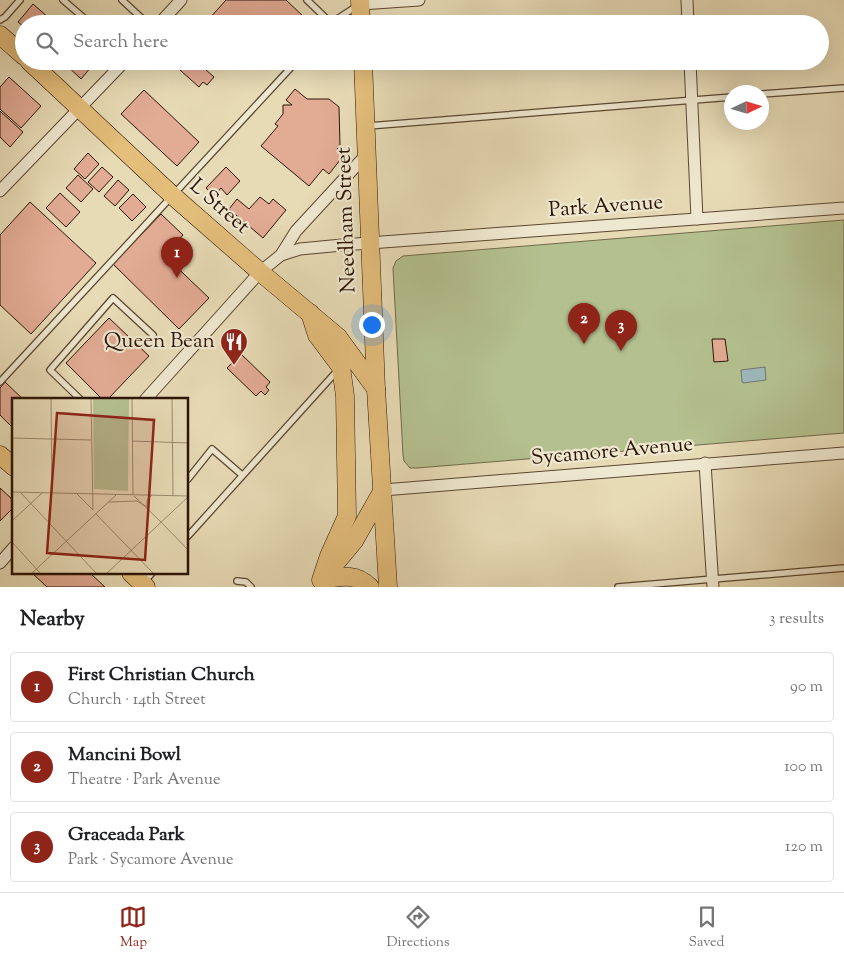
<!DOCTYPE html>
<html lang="en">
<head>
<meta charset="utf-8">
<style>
  :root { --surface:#fff; --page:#f6f6f6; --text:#202124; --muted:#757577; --line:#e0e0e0; --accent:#8f2418 }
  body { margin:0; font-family:"Sorts Mill Goudy",serif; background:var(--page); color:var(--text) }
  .compass { position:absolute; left:724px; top:85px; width:45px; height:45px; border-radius:50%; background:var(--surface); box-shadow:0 5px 20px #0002; rotate:86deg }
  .you { position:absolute; left:371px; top:324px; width:18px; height:18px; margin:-12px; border:4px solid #fff; border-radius:50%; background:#1a73e8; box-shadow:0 0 0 8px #1a73e833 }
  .badge { display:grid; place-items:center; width:32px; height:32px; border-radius:50%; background:var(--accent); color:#fff; font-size:16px; font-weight:700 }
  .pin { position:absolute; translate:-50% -41px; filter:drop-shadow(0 1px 2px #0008) }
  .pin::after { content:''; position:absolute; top:26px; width:18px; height:15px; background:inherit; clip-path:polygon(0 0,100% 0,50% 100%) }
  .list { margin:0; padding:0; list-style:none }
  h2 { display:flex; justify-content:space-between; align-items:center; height:65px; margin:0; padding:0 20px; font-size:21px }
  h2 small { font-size:16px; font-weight:400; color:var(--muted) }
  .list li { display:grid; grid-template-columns:32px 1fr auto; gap:15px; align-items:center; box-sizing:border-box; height:70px; margin:0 10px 10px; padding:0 10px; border:1px solid var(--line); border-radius:5px }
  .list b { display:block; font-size:19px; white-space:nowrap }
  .list p { margin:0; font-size:16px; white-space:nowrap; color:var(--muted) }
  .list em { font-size:16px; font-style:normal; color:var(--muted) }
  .icon { flex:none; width:28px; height:28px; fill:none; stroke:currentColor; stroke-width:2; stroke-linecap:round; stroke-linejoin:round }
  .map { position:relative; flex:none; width:844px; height:587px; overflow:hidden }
  .search { position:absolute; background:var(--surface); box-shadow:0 5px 20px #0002; left:15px; right:15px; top:15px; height:55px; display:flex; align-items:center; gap:12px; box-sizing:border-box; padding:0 18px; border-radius:28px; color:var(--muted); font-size:19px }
  .sheet { height:305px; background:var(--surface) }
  nav { display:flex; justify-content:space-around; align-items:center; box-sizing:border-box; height:70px; border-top:1px solid var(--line); background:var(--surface); font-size:14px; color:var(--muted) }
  nav a { display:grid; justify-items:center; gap:2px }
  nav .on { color:var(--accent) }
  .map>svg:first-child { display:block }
</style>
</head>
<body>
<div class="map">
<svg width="844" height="587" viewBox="0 0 844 587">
  <rect width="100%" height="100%" fill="#e7dbb6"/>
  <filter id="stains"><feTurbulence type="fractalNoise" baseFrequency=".004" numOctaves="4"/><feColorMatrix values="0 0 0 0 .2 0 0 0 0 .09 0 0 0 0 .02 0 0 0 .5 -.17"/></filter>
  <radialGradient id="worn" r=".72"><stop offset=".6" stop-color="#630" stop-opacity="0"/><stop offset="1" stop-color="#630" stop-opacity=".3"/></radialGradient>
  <!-- green -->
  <path fill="#b4c08f" stroke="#706a4a" d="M844,220V433L417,468H410L404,461L403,455L393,268L396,261L403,256Z"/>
  <!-- water -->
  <path fill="#9db8ba" stroke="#707672" d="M765,367L766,380L743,383L742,381L741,370Z"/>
  <!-- building -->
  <g fill="#e2ab94" stroke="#2c1405">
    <path d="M226,0H286L304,17L298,24H214L209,19Z"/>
    <path d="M33,4L56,24H24V27L18,22Z"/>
    <path d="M62,61H96L81,79Z"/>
    <path d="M188,61H196L214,77L207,85L203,82L199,87L180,70Z"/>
    <path d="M9,77L41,106L21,128L0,109V87Z"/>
    <path d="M295,89L307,99H329L339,107L340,146L337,149L344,155L329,174L323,169L309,186L261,146L278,126L275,124L283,114V105H292L286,100Z"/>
    <path d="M144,90L199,142L177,166L121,114Z"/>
    <path d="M0,111L23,132L10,147L0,137Z"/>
    <path d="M88,153L99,164L85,179L74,169Z"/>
    <path d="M102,167L113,177L99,192L88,182Z"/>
    <path d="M226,167L240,181L227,195L221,188L214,196L206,188Z"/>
    <path d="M78,175L93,189L81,202L66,188Z"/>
    <path d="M118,180L129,190L115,206L104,196Z"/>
    <path d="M60,193L80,212L66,227L46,208Z"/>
    <path d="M133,194L146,207L132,221L119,208Z"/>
    <path d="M260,197L269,204L273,199L286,210L263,238L229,209L237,199L249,209Z"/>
    <path d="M30,202L96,263L31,334L0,305V235Z"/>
    <path d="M161,214L183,235L164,255L209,298L179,329L113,264Z"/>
    <path d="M109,318L149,356L107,400H103L66,363Z"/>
    <path d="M712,339H725L728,361L714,362Z"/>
    <path d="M241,354L270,382L266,387L269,390L265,395L261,391L256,396L227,368Z"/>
    <path d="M5,382L24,400H14V429L0,415V388Z"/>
    <path d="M0,488L14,501V507L0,521Z"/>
    <path d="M32,573H90L105,587H47Z"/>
  </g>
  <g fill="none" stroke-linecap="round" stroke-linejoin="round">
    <defs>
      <g id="lane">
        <path d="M63,0L91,24"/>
        <path d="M122,0L148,24"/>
        <path d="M307,0L332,24"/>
        <path d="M0,20L5,17L20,0"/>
        <path d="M332,24L337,19L357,6"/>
        <path d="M762,94L844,88"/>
        <path d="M368,126L732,97"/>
        <path d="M0,382L297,61"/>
        <path d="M81,400L50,370L113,298L153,335"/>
        <path d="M188,479L212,449L242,475"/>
        <path d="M188,536L337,371"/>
        <path d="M237,581L246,582L251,587"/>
        <path d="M144,582L152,573"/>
        <path d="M618,587L844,568"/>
      </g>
      <g id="street">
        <path d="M687,0L688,24"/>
        <path d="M361,4L419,0"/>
        <path d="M159,24L181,0"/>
        <path d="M690,61L697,219"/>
        <path d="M0,191L125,61"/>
        <path d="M281,255L300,249L342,245L844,208"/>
        <path d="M145,400L260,272L281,255L296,231L367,154"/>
        <path d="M705,463L713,587"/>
        <path d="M383,490L844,453"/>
        <path d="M0,563L14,547"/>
      </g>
      <g id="primary">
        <path d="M360,0L361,24"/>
        <path d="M0,35L24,56"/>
        <path d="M29,61L172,195L260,272L338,337L376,389"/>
        <path d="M363,61L376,389L388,587"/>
        <path d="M310,313L317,335L341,367L345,396L347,516L329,556L321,580C340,577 355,572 370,587"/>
        <path d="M0,455L14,467"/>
        <path d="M330,570L354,541L383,490"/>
        <path d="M131,573L146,587"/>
      </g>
    </defs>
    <!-- lane casing -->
    <use href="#lane" stroke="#5b4631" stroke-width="8"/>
    <!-- street casing -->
    <use href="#street" stroke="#5b4631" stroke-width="13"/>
    <!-- primary casing -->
    <use href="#primary" stroke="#2c1405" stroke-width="19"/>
    <!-- lane -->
    <use href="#lane" stroke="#efe8d0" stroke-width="5.5"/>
    <!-- street -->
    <use href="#street" stroke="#efe8d0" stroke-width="11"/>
    <!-- primary -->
    <use href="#primary" stroke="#e4be7b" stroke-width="18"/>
  </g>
  <!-- icons -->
  <defs>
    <symbol id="restaurant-pin" viewBox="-11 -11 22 30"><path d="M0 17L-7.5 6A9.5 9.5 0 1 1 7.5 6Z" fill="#8f2418" stroke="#efe8d0"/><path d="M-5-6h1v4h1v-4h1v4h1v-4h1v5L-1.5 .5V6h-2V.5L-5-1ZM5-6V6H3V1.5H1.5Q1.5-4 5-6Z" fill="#fff"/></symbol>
  </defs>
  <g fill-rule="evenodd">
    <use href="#restaurant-pin" x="218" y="326" width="32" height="43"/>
  </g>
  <g text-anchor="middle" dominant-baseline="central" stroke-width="4.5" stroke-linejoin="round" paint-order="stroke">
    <!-- street labels -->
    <g font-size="21" fill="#2c1405" stroke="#efe8d0">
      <text transform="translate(219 207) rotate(41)">L Street</text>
      <text transform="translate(606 207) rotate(-4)">Park Avenue</text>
      <text transform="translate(347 220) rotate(-92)">Needham Street</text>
      <text transform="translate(612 452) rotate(-5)">Sycamore Avenue</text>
    </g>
    <!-- poi labels -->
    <g font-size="21" fill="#2c1405" stroke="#efe8d0" text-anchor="end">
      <text x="215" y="342">Queen Bean</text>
    </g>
  </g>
  <!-- overview -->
  <g transform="translate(12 398)">
    <rect width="176" height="176" fill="#e7dbb6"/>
    <path d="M81,0H117L116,93L82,91Z" fill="#b4c08f"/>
    <path fill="none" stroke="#9c8b6f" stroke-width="1" d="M39,0L40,95M79,0L81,112M120,0L121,97M160,0L161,98M0,40L79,42M120,43L177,45M0,68V94M0,94L177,98M9,95L85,176M65,96L81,112M122,98L149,124M97,104L125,103L135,109V102L140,97M84,116L142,176M0,123L30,95M149,124L177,153M0,144L29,176M19,176L104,97M94,176L177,98"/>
    <path fill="#8f2418" fill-opacity="0.15" stroke="#8f2418" stroke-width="2.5" d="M45,15L142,22L133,162L35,155Z"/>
    <rect width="176" height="176" fill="none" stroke="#2c1405" stroke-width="2.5"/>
  </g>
  <rect width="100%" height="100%" filter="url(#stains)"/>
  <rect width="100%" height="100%" fill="url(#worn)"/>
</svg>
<svg class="compass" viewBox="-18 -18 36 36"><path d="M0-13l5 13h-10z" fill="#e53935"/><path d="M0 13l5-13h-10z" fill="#757577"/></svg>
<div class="you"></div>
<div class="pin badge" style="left:177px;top:278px">1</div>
<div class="pin badge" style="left:584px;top:344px">2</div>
<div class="pin badge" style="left:621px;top:351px">3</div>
<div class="search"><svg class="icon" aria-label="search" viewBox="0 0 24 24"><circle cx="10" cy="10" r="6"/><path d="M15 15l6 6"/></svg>Search here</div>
</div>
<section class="sheet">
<h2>Nearby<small>3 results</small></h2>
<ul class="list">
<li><span class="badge">1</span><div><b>First Christian Church</b><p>Church · 14th Street</p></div><em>90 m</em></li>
<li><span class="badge">2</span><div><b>Mancini Bowl</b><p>Theatre · Park Avenue</p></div><em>100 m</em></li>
<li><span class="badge">3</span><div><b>Graceada Park</b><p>Park · Sycamore Avenue</p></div><em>120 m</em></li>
</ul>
</section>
<nav>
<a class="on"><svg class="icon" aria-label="map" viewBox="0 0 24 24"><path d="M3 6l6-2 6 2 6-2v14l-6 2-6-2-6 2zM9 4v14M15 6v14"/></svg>Map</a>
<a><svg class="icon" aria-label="directions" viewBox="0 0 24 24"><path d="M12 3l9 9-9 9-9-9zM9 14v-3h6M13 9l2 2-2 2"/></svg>Directions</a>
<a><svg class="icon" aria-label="saved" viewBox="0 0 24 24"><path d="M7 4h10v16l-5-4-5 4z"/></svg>Saved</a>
</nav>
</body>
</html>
